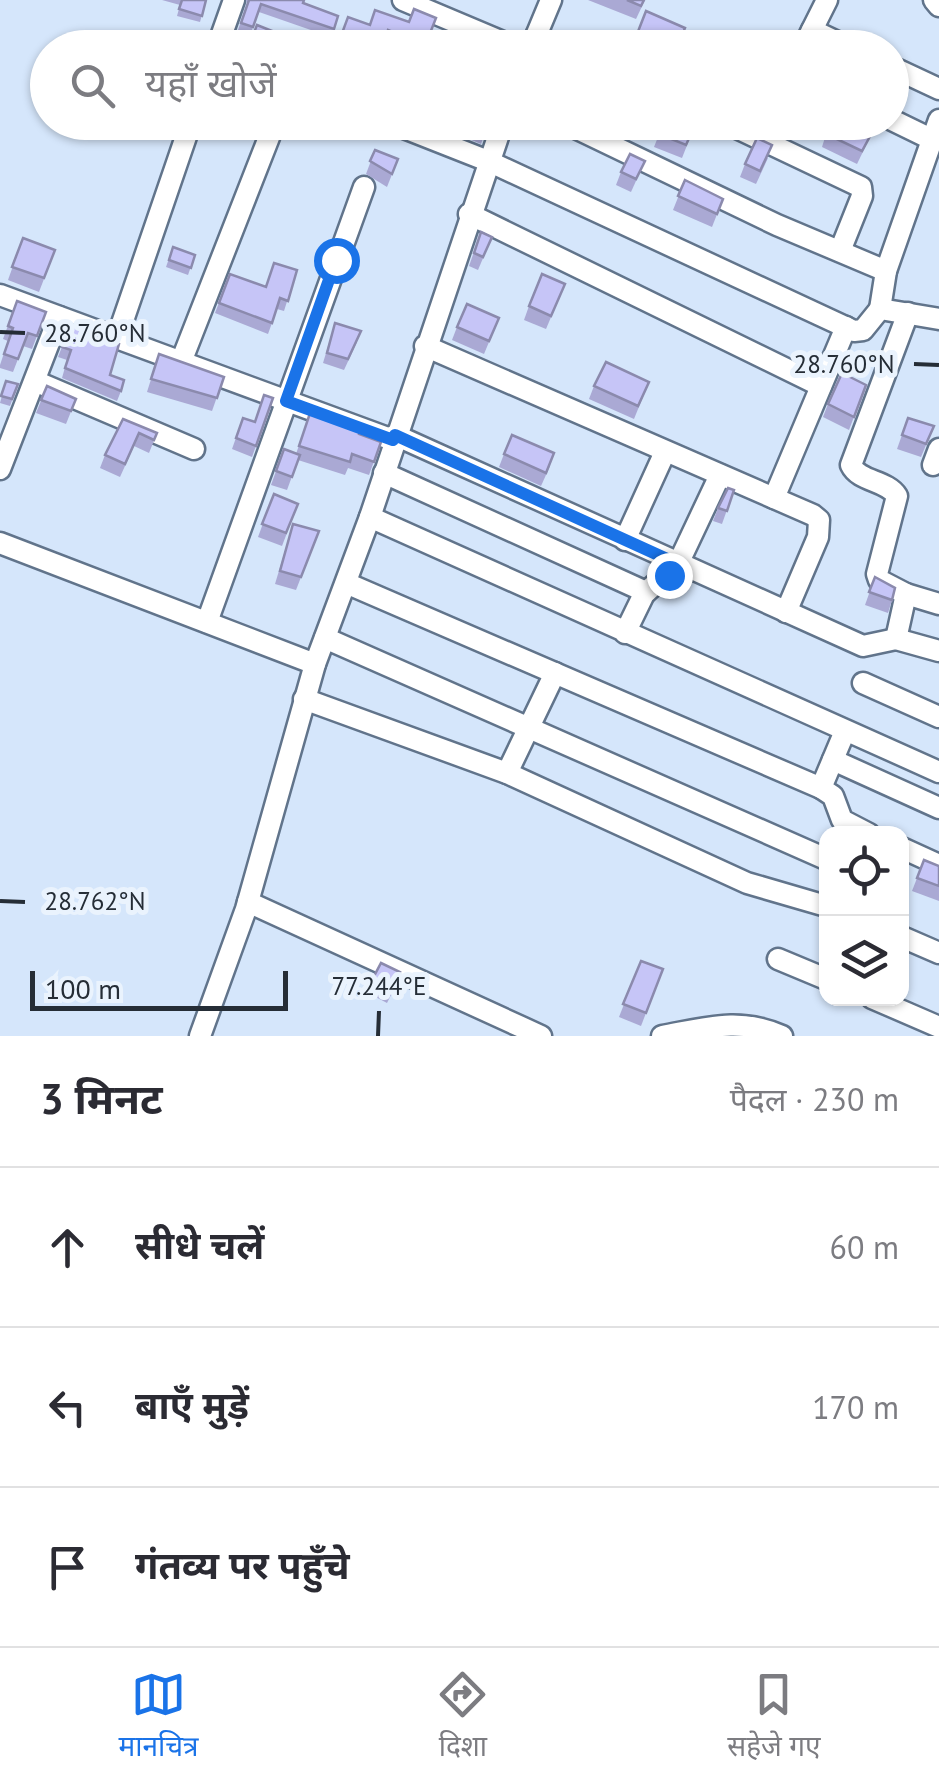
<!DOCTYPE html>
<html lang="hi">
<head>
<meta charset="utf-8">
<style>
  :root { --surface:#fff; --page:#f7f7f7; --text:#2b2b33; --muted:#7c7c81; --line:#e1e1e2; --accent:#1a73e8 }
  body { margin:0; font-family:"PT Sans","Noto Sans Devanagari",sans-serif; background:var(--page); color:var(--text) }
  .controls { position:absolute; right:30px; bottom:30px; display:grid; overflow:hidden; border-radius:20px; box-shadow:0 2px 8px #0004 }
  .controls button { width:90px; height:90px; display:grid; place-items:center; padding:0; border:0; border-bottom:2px solid var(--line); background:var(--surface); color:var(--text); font:50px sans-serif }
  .scale { position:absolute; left:30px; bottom:25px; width:258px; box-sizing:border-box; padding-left:10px; border:5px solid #252d36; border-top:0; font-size:28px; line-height:35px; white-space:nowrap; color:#252d36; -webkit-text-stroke:8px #eaf3fd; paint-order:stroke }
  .stop { position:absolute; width:30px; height:30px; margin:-22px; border:8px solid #1a73e8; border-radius:50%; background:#fff }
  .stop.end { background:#1a73e8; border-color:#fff; box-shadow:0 2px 10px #0008 }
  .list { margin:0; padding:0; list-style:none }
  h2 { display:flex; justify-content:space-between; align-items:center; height:130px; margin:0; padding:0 40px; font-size:42px }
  h2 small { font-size:32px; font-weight:400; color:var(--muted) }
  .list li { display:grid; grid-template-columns:65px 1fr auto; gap:30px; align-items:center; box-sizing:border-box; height:160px; padding:0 40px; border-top:2px solid var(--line) }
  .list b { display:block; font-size:38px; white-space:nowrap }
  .list em { font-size:32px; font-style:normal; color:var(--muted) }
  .icon { flex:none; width:55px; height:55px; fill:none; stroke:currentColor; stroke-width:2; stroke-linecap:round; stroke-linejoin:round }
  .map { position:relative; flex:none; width:939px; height:1036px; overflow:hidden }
  .search { position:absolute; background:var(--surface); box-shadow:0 2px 8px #0004; left:30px; right:30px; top:30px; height:110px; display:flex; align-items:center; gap:25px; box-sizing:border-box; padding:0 35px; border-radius:55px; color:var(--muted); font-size:38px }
  .sheet { height:610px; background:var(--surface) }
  nav { display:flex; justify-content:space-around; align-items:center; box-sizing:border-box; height:140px; border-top:2px solid var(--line); background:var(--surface); font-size:28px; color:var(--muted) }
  nav a { display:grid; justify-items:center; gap:5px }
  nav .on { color:var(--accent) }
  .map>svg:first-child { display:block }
</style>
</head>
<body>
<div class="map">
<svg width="939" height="1036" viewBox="0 0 939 1036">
  <rect width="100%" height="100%" fill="#d5e6fb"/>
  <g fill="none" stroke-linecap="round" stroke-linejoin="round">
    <defs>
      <g id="street">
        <path d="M403,0L517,48"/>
        <path d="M934,0L939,6"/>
        <path d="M812,30L850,48"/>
        <path d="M536,36L562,48"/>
        <path d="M217,48L234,0"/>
        <path d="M531,48L551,0"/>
        <path d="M803,48L827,0"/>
        <path d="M892,67L939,89"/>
        <path d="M892,120L931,139"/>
        <path d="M389,122L488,161L854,331L863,330L880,309L939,319"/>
        <path d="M563,122L777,225L886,271"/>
        <path d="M724,122L861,187L862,196L840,251"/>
        <path d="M469,214L821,386"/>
        <path d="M0,295L393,440"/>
        <path d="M880,309L886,271L939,120"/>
        <path d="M117,338L191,122"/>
        <path d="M425,346L813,515L819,520L818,537L786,612"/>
        <path d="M181,362L275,122"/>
        <path d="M37,382L194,449"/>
        <path d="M395,435L863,646L896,639L939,651"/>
        <path d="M933,465L939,449"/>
        <path d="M0,469L59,317"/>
        <path d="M384,473L646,592"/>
        <path d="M774,498L846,327"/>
        <path d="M370,517L939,772"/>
        <path d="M625,540L665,452"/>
        <path d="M0,543L315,664"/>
        <path d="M346,583L821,788"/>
        <path d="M906,594L939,604"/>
        <path d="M207,622L364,187"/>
        <path d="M625,633L644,594L678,564L720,475"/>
        <path d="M325,638L826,859"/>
        <path d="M896,639L906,594L879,580L877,574L897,496C887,480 859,482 851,465L908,313"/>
        <path d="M863,683L939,717"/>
        <path d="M304,699L507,773L747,883L826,906"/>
        <path d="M845,731L821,788L833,796L842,820L869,834"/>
        <path d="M833,760L939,808"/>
        <path d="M507,773L555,673"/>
        <path d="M902,848L939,865"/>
        <path d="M248,902L541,1036"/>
        <path d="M902,937L939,953"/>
        <path d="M778,959L826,979"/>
        <path d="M872,998L939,1027"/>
        <path d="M200,1036L246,909L315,664L370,517L503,122"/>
        <path d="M662,1036C706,1028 740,1017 782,1036"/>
      </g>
    </defs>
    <!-- street casing -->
    <use href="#street" stroke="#61748b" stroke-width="25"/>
    <!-- street -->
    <use href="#street" stroke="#fff" stroke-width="20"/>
  </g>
  <!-- wall -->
  <g fill="#aaa9d4">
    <path d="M162,0H206L200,22L177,16L180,5Z"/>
    <path d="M246,0H304L303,3L338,16L331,37L259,12L250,35L238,30L247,4Z"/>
    <path d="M588,0H645L636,19Z"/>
    <path d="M348,17L370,25L436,18L424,48H398L384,42L382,48H336Z"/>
    <path d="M204,122H221L219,128Z"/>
    <path d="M467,122H489L481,144L462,136Z"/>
    <path d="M593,122H612L609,129Z"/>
    <path d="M640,122H662L657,133L639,125Z"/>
    <path d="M664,122L695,125L682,158L654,147Z"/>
    <path d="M875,127L857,164L822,147L826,134Z"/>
    <path d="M375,150L398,159L387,187L366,174Z"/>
    <path d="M768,158L756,184L740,177L745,164Z"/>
    <path d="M645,161L631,192L616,185L621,172Z"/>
    <path d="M685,180L723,199L712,227L673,210Z"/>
    <path d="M481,232L492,237L478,270L469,266Z"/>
    <path d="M23,238L55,250L39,292L8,280Z"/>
    <path d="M173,247L195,255L188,275L166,267Z"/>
    <path d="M297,270L284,311L277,309L268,334L215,313L230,274L266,287Z"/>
    <path d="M565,284L546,329L524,320L529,306Z"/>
    <path d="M17,301L46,312L32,349L23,346L13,372L0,368V365L8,341L3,339Z"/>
    <path d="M499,318L484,354L452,340L457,327Z"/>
    <path d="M335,323L357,342L344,370L323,363Z"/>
    <path d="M71,324L121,391L117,401L62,378L67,360L58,357Z"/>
    <path d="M159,354L224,377L212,411L147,392Z"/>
    <path d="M6,381L18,384L10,406L0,403Z"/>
    <path d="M649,382L634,419L589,399L594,386Z"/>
    <path d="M866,385L849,430L823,417L828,404Z"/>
    <path d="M47,386L76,399L66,424L36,413Z"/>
    <path d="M273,398L252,457L232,449L243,418L254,422Z"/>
    <path d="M311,410L359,434L381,442L369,475L348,468L345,475L298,460L287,490L271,485L284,449L296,454Z"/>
    <path d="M908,418L934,426L921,457L897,449Z"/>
    <path d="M123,419L157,433L149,453L134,446L120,477L100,468L105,455Z"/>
    <path d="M504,454L550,466L541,486L499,467Z"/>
    <path d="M734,490L722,524L713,521L718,508Z"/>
    <path d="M274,494L298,504L282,546L258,537Z"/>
    <path d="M293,524L319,531L296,590L275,584Z"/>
    <path d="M875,577L892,600L888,613L865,605Z"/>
    <path d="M924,860L939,866V901L912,891Z"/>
    <path d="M641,961L663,969L641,1026L619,1017Z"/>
    <path d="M372,980L396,985L387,1003L368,993Z"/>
  </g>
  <!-- building -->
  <g fill="#c6c5f7" stroke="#8b8aad" stroke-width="2.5">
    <path d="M182,0H206L202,16L179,9Z"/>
    <path d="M249,0H304L303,3L338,16L334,29L261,4L253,27L241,23Z"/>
    <path d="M627,0H644L641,6Z"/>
    <path d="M414,9L436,18L425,46L388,30L382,48H347L338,44L348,17L370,25L375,10L409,22Z"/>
    <path d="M646,11L685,28L677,48L632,47Z"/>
    <path d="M257,25L292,39L288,48H248Z"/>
    <path d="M467,122H489L486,130Z"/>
    <path d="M664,122H688L695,125L686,145L659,134Z"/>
    <path d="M832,122H866L875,127L862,151L826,134Z"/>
    <path d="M757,138L772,145L760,171L745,164Z"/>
    <path d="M375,150L398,159L392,174L370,161Z"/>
    <path d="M630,154L645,161L636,179L621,172Z"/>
    <path d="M685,180L723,199L717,214L678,196Z"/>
    <path d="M481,232L492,237L483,257L474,253Z"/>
    <path d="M23,238L55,250L44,278L12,267Z"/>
    <path d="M173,247L195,255L191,268L169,260Z"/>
    <path d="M274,263L297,270L288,301L280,298L272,323L219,303L230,274L266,287Z"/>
    <path d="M542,274L565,284L551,316L529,306Z"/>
    <path d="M17,301L46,312L37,336L28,333L18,359L4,354L13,328L8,326Z"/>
    <path d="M467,304L499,318L489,341L457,327Z"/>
    <path d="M335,323L361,331L348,359L327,353Z"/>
    <path d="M71,324L119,344L110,375L124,380L121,391L65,368L71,350L62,347Z"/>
    <path d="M159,354L224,377L217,398L151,379Z"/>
    <path d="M606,362L649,382L638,406L594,386Z"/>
    <path d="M842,373L866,385L854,417L828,404Z"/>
    <path d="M6,381L18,384L12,399L1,396Z"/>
    <path d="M47,386L76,399L71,411L41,400Z"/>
    <path d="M264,395L273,398L256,446L236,438L243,418L255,422Z"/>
    <path d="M311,410L360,428L359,434L381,442L374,462L352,454L350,462L299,446Z"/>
    <path d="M908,418L934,426L926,444L902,435Z"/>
    <path d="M123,419L157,433L154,440L139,433L125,464L105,455Z"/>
    <path d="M512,435L554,453L546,473L504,454Z"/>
    <path d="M284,449L300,455L292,477L276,471Z"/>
    <path d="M728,488L734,490L727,511L718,508Z"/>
    <path d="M274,494L298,504L286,533L262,524Z"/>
    <path d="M293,524L319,531L301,577L280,571Z"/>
    <path d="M875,577L895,588L892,600L869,592Z"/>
    <path d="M924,860L939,866V886L917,878Z"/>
    <path d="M641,961L663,969L646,1013L623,1004Z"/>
    <path d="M381,963L400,972L391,990L372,980Z"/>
  </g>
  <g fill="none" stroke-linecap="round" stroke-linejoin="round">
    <!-- route -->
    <path stroke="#1a73e8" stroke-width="12" d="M336,260L286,401L393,440L395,435L678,564L669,575"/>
  </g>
  <!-- ticks -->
  <path fill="none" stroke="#252d36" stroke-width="4" d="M0,332L25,333M914,364L939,365M0,901L25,902M378,1036L379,1011"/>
  <g font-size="25" text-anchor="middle" fill="#252d36" stroke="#eaf3fd" stroke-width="10" stroke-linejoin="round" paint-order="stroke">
    <text x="95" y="342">28.760°N</text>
    <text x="844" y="373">28.760°N</text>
    <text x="95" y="910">28.762°N</text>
    <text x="379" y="995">77.244°E</text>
  </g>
</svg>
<div class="controls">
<button><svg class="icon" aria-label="locate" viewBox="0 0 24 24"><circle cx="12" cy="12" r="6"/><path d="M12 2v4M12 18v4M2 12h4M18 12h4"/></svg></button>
<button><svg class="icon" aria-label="layers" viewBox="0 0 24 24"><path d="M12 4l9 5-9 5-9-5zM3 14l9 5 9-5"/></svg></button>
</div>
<div class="scale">100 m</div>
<div class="stop" style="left:336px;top:260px"></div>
<div class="stop end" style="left:669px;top:575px"></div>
<div class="search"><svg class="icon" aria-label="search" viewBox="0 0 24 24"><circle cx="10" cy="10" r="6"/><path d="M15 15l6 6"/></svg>यहाँ खोजें</div>
</div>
<section class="sheet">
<h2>3 मिनट<small>पैदल · 230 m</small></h2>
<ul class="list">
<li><svg class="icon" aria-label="ahead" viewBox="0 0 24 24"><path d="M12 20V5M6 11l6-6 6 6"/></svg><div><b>सीधे चलें</b></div><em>60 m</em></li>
<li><svg class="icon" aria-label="left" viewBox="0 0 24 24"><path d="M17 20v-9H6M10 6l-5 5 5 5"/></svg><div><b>बाएँ मुड़ें</b></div><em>170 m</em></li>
<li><svg class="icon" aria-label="arrive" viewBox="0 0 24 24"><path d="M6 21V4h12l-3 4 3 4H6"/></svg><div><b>गंतव्य पर पहुँचे</b></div></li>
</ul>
</section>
<nav>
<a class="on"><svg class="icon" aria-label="map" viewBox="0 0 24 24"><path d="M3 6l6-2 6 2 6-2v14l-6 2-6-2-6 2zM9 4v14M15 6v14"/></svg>मानचित्र</a>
<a><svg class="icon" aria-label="directions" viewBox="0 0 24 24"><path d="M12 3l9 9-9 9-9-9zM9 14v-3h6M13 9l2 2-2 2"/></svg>दिशा</a>
<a><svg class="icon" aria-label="saved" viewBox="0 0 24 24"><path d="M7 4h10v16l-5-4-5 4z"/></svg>सहेजे गए</a>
</nav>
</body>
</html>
